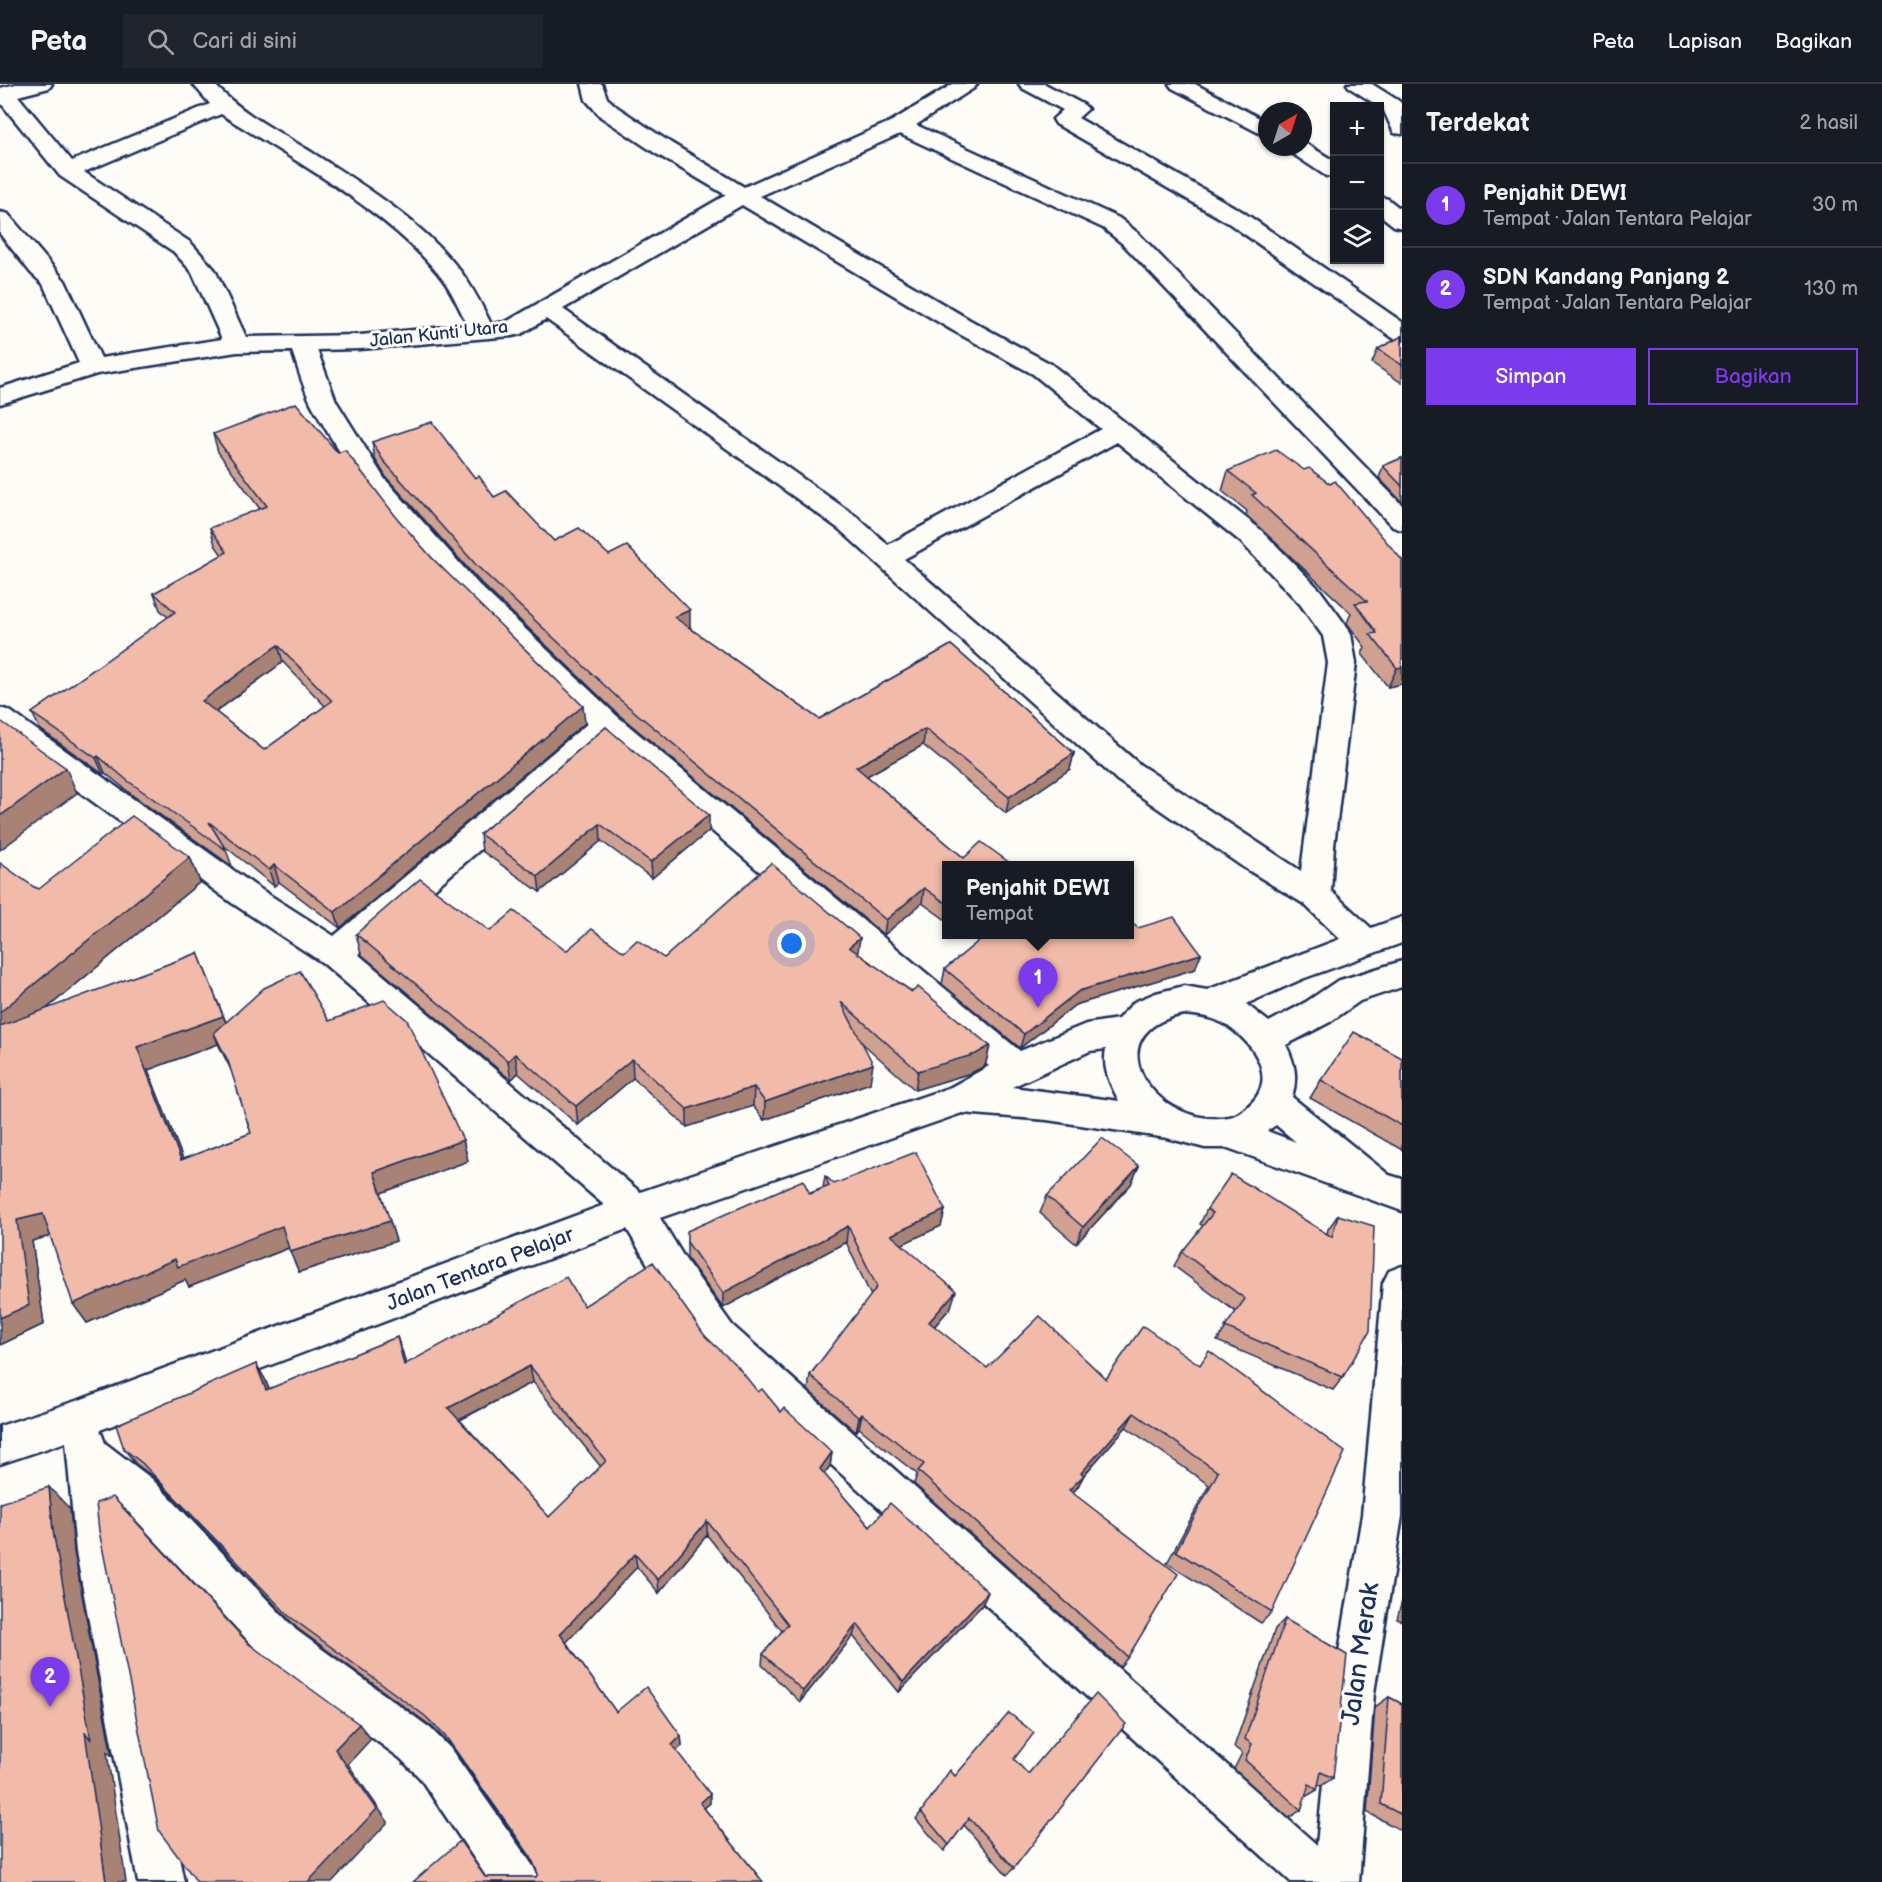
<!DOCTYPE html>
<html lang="id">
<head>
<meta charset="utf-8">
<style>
  :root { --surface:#171b24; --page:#20242c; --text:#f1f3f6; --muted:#9ea1a6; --line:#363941; --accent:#7c3aed }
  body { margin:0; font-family:"Balsamiq Sans",sans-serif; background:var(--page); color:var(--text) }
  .controls { position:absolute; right:18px; top:18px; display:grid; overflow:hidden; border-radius:0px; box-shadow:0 2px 4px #0004 }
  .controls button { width:54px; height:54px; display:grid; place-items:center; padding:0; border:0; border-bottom:2px solid var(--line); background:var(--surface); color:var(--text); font:30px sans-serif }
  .compass { position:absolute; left:1258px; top:18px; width:54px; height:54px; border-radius:50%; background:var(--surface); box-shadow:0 2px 4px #0004; rotate:39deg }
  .you { position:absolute; left:792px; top:860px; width:21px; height:21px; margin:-15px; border:4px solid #fff; border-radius:50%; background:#1a73e8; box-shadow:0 0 0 9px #1a73e833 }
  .badge { display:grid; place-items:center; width:39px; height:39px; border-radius:50%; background:var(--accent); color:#fff; font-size:20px; font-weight:700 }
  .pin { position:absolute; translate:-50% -50px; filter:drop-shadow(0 2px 3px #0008) }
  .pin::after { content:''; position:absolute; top:32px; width:21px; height:18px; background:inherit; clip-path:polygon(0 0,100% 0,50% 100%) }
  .popup { position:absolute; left:942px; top:777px; width:192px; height:78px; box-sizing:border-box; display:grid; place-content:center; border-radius:0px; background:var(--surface); filter:drop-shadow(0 2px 4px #0005); font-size:20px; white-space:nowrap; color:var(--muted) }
  .popup b { font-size:22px; color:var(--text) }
  .popup::after { content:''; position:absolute; left:50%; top:100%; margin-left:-12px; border:12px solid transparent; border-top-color:var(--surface) }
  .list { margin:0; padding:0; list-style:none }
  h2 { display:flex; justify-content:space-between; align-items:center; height:78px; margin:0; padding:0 24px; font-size:26px }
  h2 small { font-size:20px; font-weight:400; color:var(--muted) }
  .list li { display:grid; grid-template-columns:39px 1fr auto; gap:18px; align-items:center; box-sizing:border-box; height:84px; padding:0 24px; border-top:2px solid var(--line) }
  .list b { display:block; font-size:22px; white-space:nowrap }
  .list p { margin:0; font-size:20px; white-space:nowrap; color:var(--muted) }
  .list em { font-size:20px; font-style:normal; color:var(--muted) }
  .actions { display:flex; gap:12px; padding:18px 24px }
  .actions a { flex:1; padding:14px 0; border:2px solid var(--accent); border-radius:0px; text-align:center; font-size:21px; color:var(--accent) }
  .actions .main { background:var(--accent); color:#fff }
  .icon { flex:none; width:33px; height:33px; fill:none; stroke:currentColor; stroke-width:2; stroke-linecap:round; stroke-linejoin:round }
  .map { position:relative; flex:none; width:1402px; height:1798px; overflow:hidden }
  header { display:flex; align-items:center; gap:36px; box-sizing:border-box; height:84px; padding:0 30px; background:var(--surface); border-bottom:2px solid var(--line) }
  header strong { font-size:28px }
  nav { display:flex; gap:33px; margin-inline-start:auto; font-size:21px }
  .search { width:420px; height:54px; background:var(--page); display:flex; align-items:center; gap:15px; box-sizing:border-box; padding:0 21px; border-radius:0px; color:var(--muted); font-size:22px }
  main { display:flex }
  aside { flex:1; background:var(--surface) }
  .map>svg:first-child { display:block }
</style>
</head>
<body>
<header>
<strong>Peta</strong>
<div class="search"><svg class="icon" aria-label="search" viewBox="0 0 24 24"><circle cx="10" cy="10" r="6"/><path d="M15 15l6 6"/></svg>Cari di sini</div>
<nav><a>Peta</a><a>Lapisan</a><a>Bagikan</a></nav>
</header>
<main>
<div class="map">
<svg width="1402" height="1798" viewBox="0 0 1402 1798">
  <rect width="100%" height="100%" fill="#fdfcf7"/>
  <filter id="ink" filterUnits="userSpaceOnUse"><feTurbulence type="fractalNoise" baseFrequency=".0167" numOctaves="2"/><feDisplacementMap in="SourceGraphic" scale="12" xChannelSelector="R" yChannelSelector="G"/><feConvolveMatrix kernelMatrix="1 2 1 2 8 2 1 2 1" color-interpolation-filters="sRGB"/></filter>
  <g filter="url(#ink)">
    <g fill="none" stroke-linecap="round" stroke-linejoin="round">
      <defs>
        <g id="minor">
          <path d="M16,0H52L49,4L18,12L72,77L210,20L193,0H214C240,28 275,46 308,66C362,100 422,137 461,188C473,204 482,222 491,240L506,238L726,111L655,69L601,33L586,16L582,0H602L607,14L617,23L671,59L744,103L892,37L953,0H977L974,4L916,41L1119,134L1139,150L1402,421V446L1393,443L1123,160L1103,144L900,50L760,112L970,236L1051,280L1261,446L1320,506L1347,543L1351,550L1356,579L1334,762L1331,807L1371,844L1402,833V859L1302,895L1246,920L1269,938L1306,918L1337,897L1402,877V903L1360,917L1330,938L1286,961C1295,979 1298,994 1292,1013L1389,1091L1402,1095V1127L1228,1064H1205L1167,1054L1047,1036L962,1029L660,1134L685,1175L732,1241L1317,1761L1332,1609L1362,1431L1383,1199L1389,1187L1402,1182V1432L1374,1609L1359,1798H1291L706,1267L659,1199L627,1145L100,1346L105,1359L152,1395L296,1546L430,1644L450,1664L533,1782L540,1798H490L420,1694L400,1674L266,1576L124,1423L110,1412L116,1468L184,1798H138L76,1468L66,1358L0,1380V1342L82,1315L604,1121L323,879L232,819L0,650V624L10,627L254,801L334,852L588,639C487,541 378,445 311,319C303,303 298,284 292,267L237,268L97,290L0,320V304L79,279L43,200L31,189L0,150V128L8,130L65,197L101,274L222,255L192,188L174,168L60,92L0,18V4ZM221,30C293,76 393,129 444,197C454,211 460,227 468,241L360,251L246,253L215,186L190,158L84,88ZM742,121L952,246L1033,290L1101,345L888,461L857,433L563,225ZM546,235L839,445L1117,696L1243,783L1304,820L1340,855L1207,906L1184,902L1156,909L1134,918L1118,935L1086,940L1020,967L617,632L479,501L384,394L336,317L317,266L360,265L512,252L521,250ZM1117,358L1241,458L1300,520L1323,552L1328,579L1301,787L1139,680L904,475ZM607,657L952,952L989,982L951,1003L640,1108L358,870ZM1184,930C1194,931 1206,932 1216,936C1243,947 1278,985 1255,1015C1249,1022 1238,1032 1229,1033C1154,1046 1091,948 1184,930ZM1106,965C1102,985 1110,999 1119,1017L1012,1003L1090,967ZM1276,1041L1296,1058L1267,1047Z"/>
          <path d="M1019,0H1045L1084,21L1088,25L1078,34L1243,128L1402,238V256L1393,254L1227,138L1056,40L1053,35L1063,26L1022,4Z"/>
          <path d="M1169,0H1195L1267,38V53L1172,4Z"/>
          <path d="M1347,0H1372L1399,17L1402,20V50L1394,49L1383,25L1350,4Z"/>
          <path d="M1303,58L1334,77V93L1326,92L1290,68L1287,63H1303Z"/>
          <path d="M1380,113L1388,115L1402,126V144L1394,142L1380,131Z"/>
        </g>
      </defs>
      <!-- minor casing -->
      <use href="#minor" stroke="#1b2f5e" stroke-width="5"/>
      <!-- minor -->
      <use href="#minor" fill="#fdfcf7" fill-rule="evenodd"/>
    </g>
    <!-- wall -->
    <g fill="#d0a091" stroke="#1b2f5e" stroke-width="1.5" fill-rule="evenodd">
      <path d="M1402,252V299L1372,279L1378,265Z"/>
      <path d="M213,350L338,369L432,474L585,639L340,844L279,798L274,802L222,760L226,766L232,782L135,713L105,689L103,690L40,645L32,629L168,533L160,526L154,509L222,471L215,461L210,444L260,425L218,368ZM283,578L325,622L264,666L216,628Z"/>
      <path d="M372,358L475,394L494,413L554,457L690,543H688L819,635L951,561L1074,669L1070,685L1006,729L923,661L867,692L964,774L1014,782H946V836L922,819L884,851L618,630L481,499L386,393L375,375Z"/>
      <path d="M1402,374V418L1379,394L1383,382Z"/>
      <path d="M1304,386L1402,476V600L1388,603L1362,570L1365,563L1347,539L1351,529L1246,431L1247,427L1222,407L1228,387Z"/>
      <path d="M606,643L709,747L652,794L601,757L540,808L482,767L480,750Z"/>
      <path d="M190,773L200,798L45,926L198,869L226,938L329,937L463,1056L468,1077L381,1109L396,1157L299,1188L289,1164L189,1203L185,1196L87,1239L50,1152L32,1157L44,1240L0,1261L34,803L39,805ZM218,960L232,988L251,1049L183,1075L148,986Z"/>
      <path d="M490,847L566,867L624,868L664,874L858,870L990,962L985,982L971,989L915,1006L861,958L870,999L764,1036L753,1022L687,1043L633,994L578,1041L518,989L511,996L361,870L356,850Z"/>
      <path d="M968,850H1130L1195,885L1075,921L1020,964L942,900L945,885L979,857Z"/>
      <path d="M1402,974V1066L1310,1014L1321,996Z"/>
      <path d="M1139,1082L1131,1100L1076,1160L1040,1129L1047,1112Z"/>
      <path d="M825,1092L834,1100L945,1126L941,1142L902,1160L951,1223L934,1243L987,1284L1106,1295L1200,1281L1272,1528L1261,1539L1167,1479L1209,1401L1126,1343L1084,1391L1077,1404L1072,1409L1128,1573L1120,1583L914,1400L917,1390L859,1344L856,1348L808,1306L810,1291L871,1212L846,1158L723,1224L687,1174V1158L823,1104Z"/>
      <path d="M1207,1125L1327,1150L1328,1145L1338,1131L1343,1293L1333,1306L1217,1257L1236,1228L1174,1182L1182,1168L1203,1142L1200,1140Z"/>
      <path d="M584,1222L705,1252L758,1308L781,1328L832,1368L830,1382L824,1390L870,1443L988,1508L982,1521L899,1608L853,1552L800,1618L762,1581L763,1570L782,1547L707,1451L659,1509L637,1483L566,1558L616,1628L681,1652L682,1662L676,1667L710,1719L704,1724L763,1798L485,1793H536L538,1790L533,1778L452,1662L431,1642L297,1544L154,1393L136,1380L124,1365L256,1280L265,1295L269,1305L397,1253L406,1281ZM533,1298L601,1383L549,1433L460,1336Z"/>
      <path d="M1402,1517V1537L1397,1535Z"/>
      <path d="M1285,1535L1333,1694L1321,1702L1318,1701L1317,1706L1305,1713L1301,1726L1289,1734L1234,1685L1242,1669L1234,1663L1275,1545Z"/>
      <path d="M1389,1613L1402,1620V1747L1367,1728L1375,1623Z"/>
      <path d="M1014,1675V1784L1007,1791L964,1741L944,1767L916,1735L921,1728L955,1692Z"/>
    </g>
    <!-- shaded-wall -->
    <g fill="#a98276" stroke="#1b2f5e" stroke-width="1.5">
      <path d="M690,526V543L675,550L674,533Z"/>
      <path d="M278,561L283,578L207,634L202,617Z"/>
      <path d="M1402,583V600L1388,603L1397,584Z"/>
      <path d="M583,622L585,639L340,844L335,828Z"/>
      <path d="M925,645L923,661L854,699L856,683Z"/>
      <path d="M1074,669L1070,685L1006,729L1009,713Z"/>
      <path d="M98,672L105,689L103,690L96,674Z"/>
      <path d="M66,684L77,709L0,766V732Z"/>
      <path d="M709,731V747L652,794L651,778Z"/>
      <path d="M600,740L601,757L540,808L538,792Z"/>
      <path d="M190,773L200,798L0,963V928Z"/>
      <path d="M274,781L279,798L274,802L269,786Z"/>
      <path d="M924,804L922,819L884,851L886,836Z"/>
      <path d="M860,854L857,874L849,863Z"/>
      <path d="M1201,870L1195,885L1075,921L1020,964L1024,950L1079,907Z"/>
      <path d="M223,932L233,955L214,949L218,960L148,986L192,1098L181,1076L137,963Z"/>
      <path d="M990,962L985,982L971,989L915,1006L918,987Z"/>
      <path d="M515,970L518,989L511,996L508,977Z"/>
      <path d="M632,975L633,994L578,1041L576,1022Z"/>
      <path d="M873,980L870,999L764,1036L765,1018Z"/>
      <path d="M754,1003L753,1022L687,1043V1025Z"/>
      <path d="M463,1056L468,1077L381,1109L374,1088Z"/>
      <path d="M1139,1082L1131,1100L1076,1160L1083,1143Z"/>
      <path d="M945,1126L941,1142L888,1167L891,1151Z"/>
      <path d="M43,1130L57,1150L32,1157L44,1240L0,1261V1234L17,1136Z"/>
      <path d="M390,1137L396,1157L299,1188L290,1168Z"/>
      <path d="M282,1142L291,1163L189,1203L185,1196L87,1239L73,1220L175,1175Z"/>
      <path d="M848,1142L846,1158L723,1224V1209Z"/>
      <path d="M956,1207L951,1223L925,1253L929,1238Z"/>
      <path d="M397,1253L403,1269L410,1297L404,1281Z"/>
      <path d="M256,1280L265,1295L275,1322L266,1306Z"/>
      <path d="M530,1282L533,1298L453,1339L448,1324Z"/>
      <path d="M1134,1329L1126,1343L1084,1391L1077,1404L1062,1419L1069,1406L1081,1389Z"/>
      <path d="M862,1330L859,1344L856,1348L859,1334Z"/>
      <path d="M832,1368L830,1382L817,1399L820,1385Z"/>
      <path d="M49,1403L70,1425L74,1468L112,1672L107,1668L126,1798H106L53,1447Z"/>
      <path d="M707,1437V1451L659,1509L658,1496Z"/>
      <path d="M635,1470L637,1483L563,1562L560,1550Z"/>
      <path d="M988,1508L982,1521L899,1608L903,1598Z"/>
      <path d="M857,1540L853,1552L800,1618L803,1607Z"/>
      <path d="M359,1640L371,1655L348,1680L388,1738L332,1798H308L335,1665Z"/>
      <path d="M681,1652L682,1662L672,1671V1661Z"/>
      <path d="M710,1710V1719L700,1728V1719Z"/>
    </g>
    <!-- building -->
    <g fill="#f2baa9" stroke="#1b2f5e" stroke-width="1.5" fill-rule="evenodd">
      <path d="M1402,252V281L1378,265Z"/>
      <path d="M296,319L338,369L345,366L397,434L432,474L583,622L335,828L274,781L269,786L209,738L226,766L128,697L98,672L96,674L32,629L175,528L154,509L227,468L210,444L267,422L213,350ZM278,561L332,617L264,666L202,617Z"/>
      <path d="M432,338L475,394L479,392L494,413L506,407L554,457L579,444L609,471L627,462L690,526L674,533L819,635L951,561L1074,669L1009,713L925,645L856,683L964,774L981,758L1014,782H946V819L924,804L886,836L618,614L478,483L383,376L372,358Z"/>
      <path d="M1276,366L1304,386L1309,384L1330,400L1335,397L1402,476V583L1397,584L1370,550L1377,549L1355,519L1367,517L1252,411L1256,409L1228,387Z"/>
      <path d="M1402,374V402L1383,382Z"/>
      <path d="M2,638L66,684L0,732V639Z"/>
      <path d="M606,643L709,731L651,778L600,740L538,792L480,750Z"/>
      <path d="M132,732L190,773L0,928V779L34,803L39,805Z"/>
      <path d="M771,779L860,854L849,863L912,908L918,903L990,962L976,970L918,987L841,918L873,980L765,1018L754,1003L687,1025L632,975L576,1022L515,970L508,977L356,850L420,795L490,847L514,827L566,867L592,845L624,868L637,856L664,874Z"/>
      <path d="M1174,833L1201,870L1079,907L1024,950L945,885L987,850H1130V838L1138,844Z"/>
      <path d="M198,869L223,932L137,963L181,1076L251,1049L228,977L214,949L264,904L300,887L329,937L384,916L407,936L463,1056L374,1088L390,1137L290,1168L282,1142L178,1183L175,1175L73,1220L43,1130L17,1136L29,1221L0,1234V942Z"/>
      <path d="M1354,948L1402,974V1042L1321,996Z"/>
      <path d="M1102,1054L1139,1082L1083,1143L1047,1112Z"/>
      <path d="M916,1068L945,1126L891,1151L956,1207L929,1238L987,1284L1040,1232L1106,1295L1143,1242L1200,1281L1209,1267L1345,1368L1272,1528L1176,1467L1218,1388L1134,1329L1081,1389L1084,1391L1069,1406L1178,1490L1128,1573L918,1387L924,1380L862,1330L859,1334L810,1291L877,1203L848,1142L723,1209L687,1158V1147L803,1096L810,1110L829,1102L825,1092L834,1100Z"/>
      <path d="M1231,1090L1332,1153L1338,1131L1374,1142L1370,1247L1343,1293L1225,1243L1245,1215L1182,1168L1213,1129L1207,1125Z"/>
      <path d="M653,1178L705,1252L738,1283L758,1308L762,1305L781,1328L784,1324L832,1368L820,1385L870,1443L890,1419L988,1508L903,1598L857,1540L803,1607L763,1570L788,1540L707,1437L658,1496L635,1470L560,1550L616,1628L646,1603L681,1652L672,1661L710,1710L700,1719L763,1798H413L460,1757L485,1793H536L538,1790L531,1773L446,1653L425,1632L289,1532L142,1379L124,1365L116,1341L256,1280L266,1306L397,1253L404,1281L566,1193L584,1222ZM530,1282L606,1377L549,1433L448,1324Z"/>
      <path d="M49,1403L53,1447L91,1656L85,1648L106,1798H0V1419Z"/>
      <path d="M113,1413L249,1560L359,1640L335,1665L377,1725L308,1798H197L159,1747L99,1447L96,1419Z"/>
      <path d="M1285,1535L1347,1571L1333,1694L1321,1688L1317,1706L1309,1700L1301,1726L1245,1676L1252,1660L1245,1655Z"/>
      <path d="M1096,1610L1126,1640L1014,1784L969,1734L949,1761L921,1728L950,1686L955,1692L1009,1629L1034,1649L1014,1675L1028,1690Z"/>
      <path d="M1389,1613L1402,1620V1731L1381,1720Z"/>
    </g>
  </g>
  <g text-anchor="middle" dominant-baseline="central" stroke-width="6" stroke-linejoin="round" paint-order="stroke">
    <!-- far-street labels -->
    <g font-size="18" fill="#1b2f5e" stroke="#fdfcf7">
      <text transform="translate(439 250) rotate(-6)">Jalan Kunti Utara</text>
    </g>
    <!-- street labels -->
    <g font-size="21" fill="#1b2f5e" stroke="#fdfcf7">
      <text transform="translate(480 1185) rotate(-21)">Jalan Tentara Pelajar</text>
    </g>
    <!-- near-street labels -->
    <g font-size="26" fill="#1b2f5e" stroke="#fdfcf7">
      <text transform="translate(1361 1570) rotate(-82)">Jalan Merak</text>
    </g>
  </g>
</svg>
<div class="controls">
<button>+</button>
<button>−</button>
<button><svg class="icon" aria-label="layers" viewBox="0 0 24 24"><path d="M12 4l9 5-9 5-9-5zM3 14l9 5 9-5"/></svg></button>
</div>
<svg class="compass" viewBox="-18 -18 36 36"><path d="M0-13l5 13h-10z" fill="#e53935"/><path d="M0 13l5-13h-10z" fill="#9ea1a6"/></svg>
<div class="you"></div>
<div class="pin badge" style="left:1038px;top:924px">1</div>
<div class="popup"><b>Penjahit DEWI</b>Tempat</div>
<div class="pin badge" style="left:50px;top:1623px">2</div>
</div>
<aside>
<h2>Terdekat<small>2 hasil</small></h2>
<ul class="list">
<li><span class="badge">1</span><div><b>Penjahit DEWI</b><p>Tempat · Jalan Tentara Pelajar</p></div><em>30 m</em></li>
<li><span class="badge">2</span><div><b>SDN Kandang Panjang 2</b><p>Tempat · Jalan Tentara Pelajar</p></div><em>130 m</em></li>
</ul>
<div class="actions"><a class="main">Simpan</a><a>Bagikan</a></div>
</aside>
</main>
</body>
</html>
